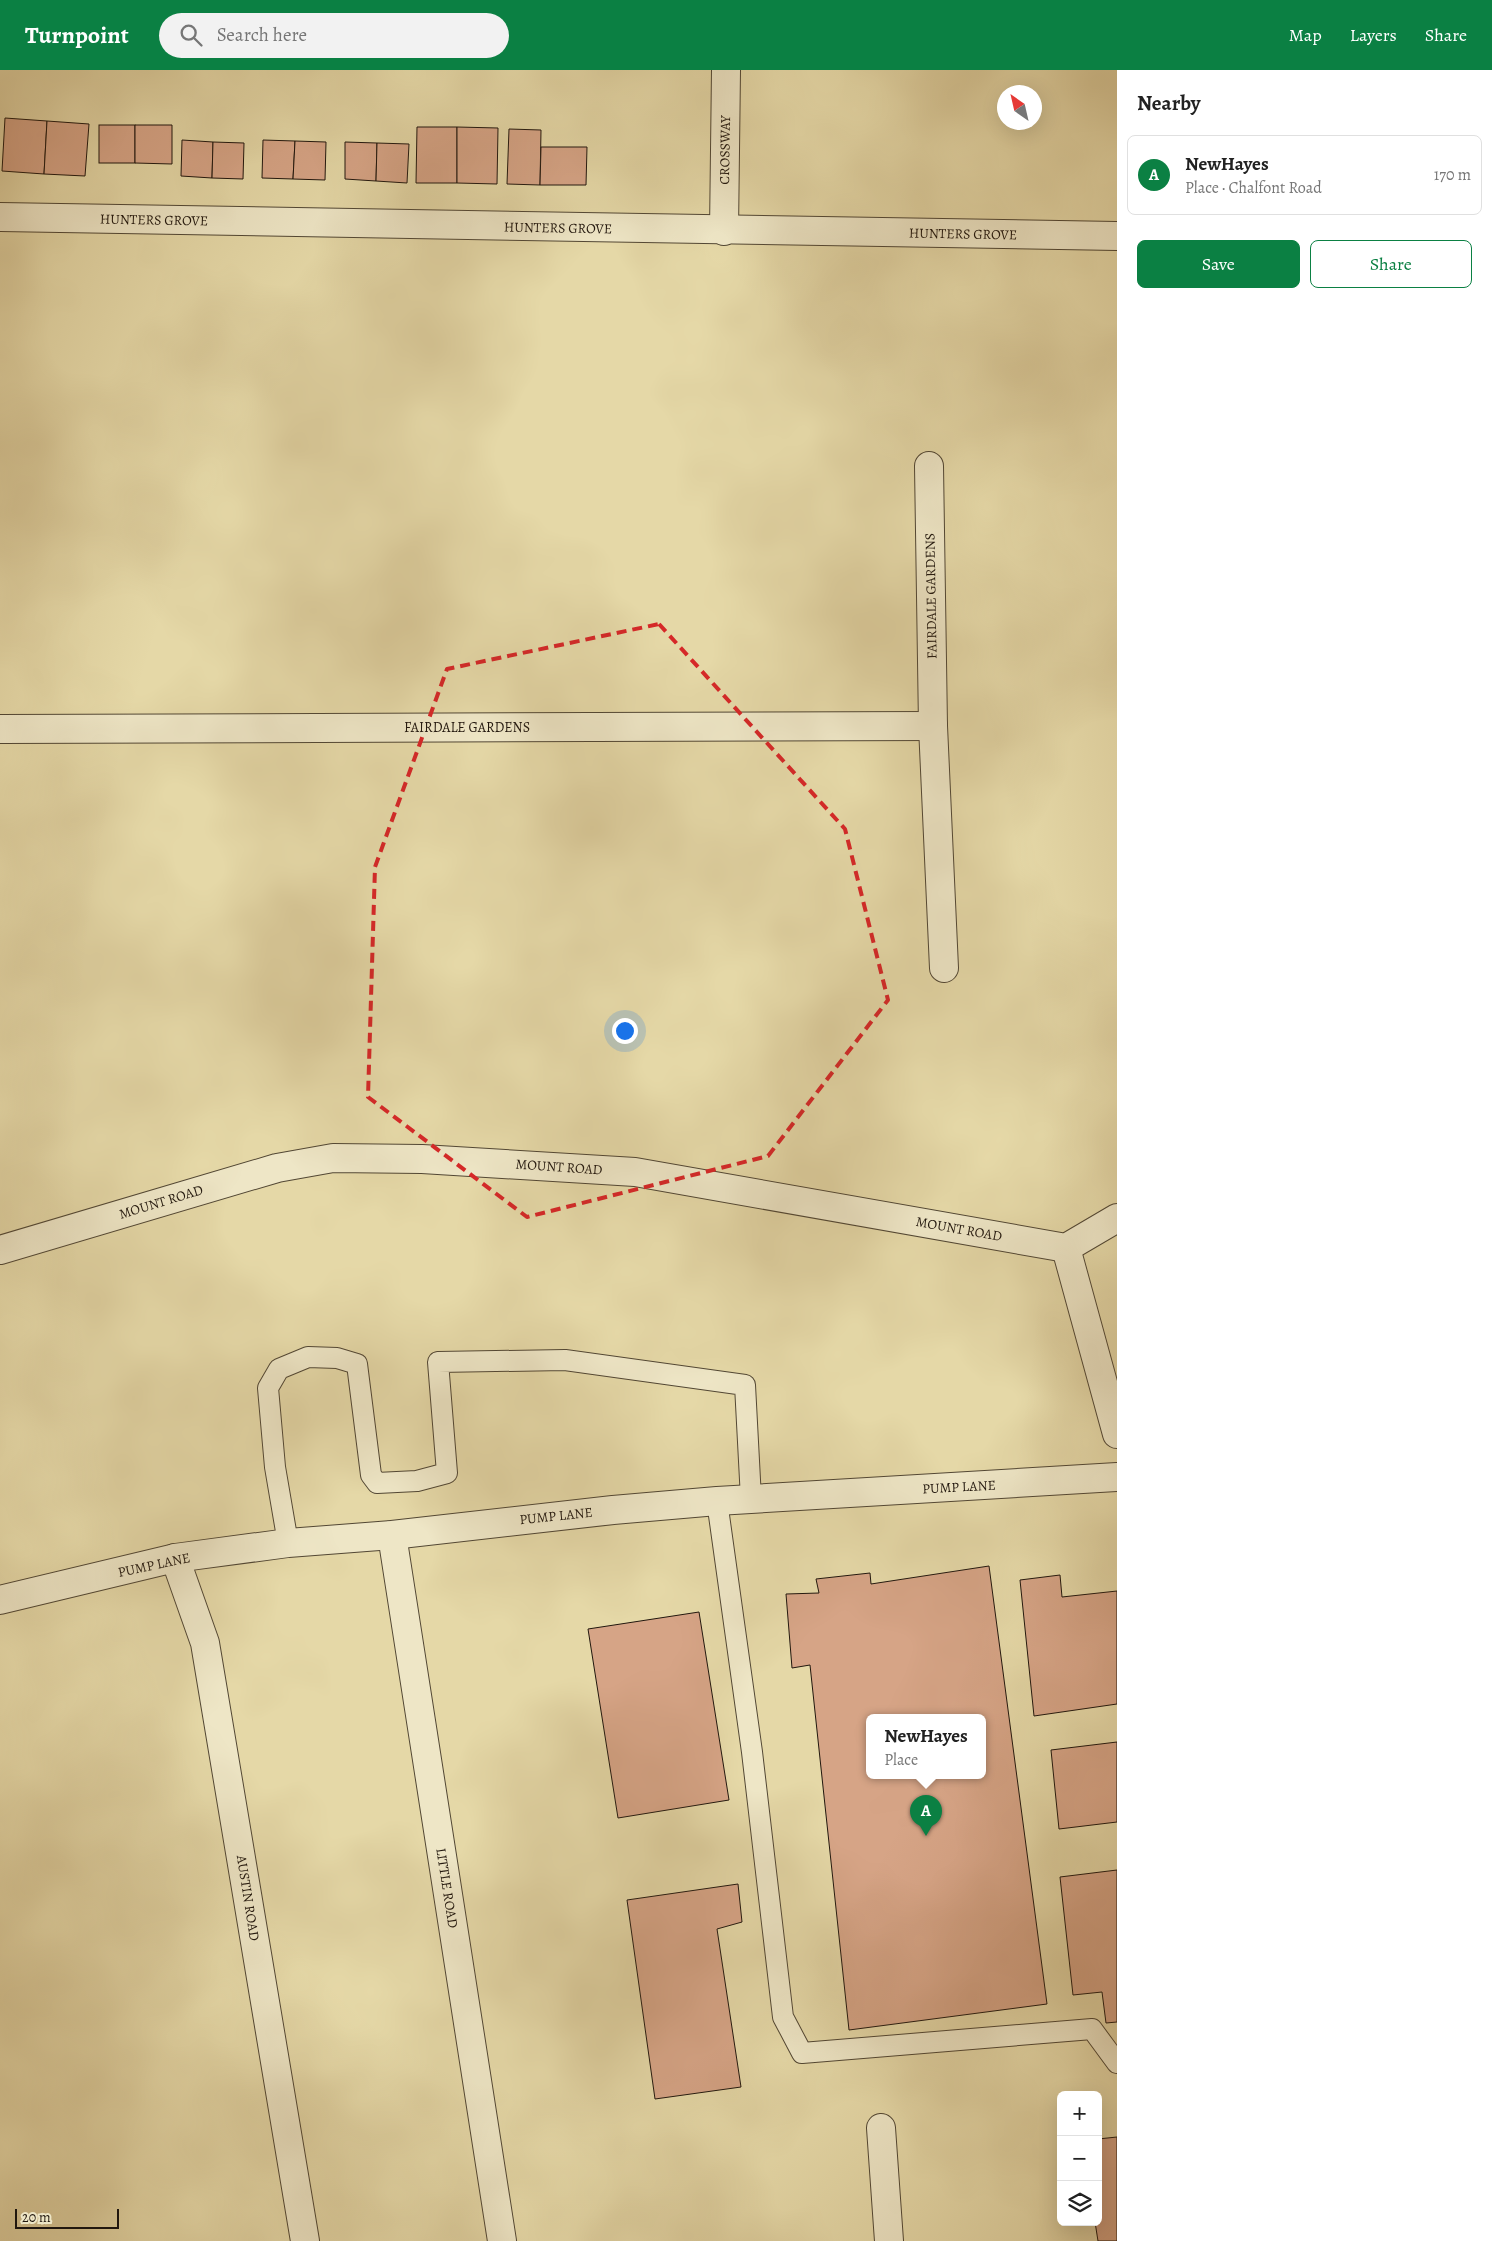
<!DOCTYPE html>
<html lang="en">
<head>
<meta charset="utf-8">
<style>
  :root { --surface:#fff; --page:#f2f2f2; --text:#222; --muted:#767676; --line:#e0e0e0; --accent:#0b8043 }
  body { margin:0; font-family:Alegreya,serif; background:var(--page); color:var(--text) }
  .controls { position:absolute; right:15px; bottom:15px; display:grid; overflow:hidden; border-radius:8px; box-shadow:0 5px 20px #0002 }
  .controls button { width:45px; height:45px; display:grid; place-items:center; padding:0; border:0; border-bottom:1px solid var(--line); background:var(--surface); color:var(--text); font:25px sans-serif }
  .compass { position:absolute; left:997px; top:15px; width:45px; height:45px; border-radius:50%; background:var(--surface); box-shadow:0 5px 20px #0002; rotate:326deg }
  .scale { position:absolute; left:15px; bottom:12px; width:104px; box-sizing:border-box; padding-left:5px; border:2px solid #21170e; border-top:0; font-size:14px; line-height:18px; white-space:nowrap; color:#21170e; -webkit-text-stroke:4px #eee6c6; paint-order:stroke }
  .you { position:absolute; left:624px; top:960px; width:18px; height:18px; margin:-12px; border:4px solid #fff; border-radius:50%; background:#1a73e8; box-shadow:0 0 0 8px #1a73e833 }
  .badge { display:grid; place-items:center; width:32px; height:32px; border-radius:50%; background:var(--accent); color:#fff; font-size:16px; font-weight:700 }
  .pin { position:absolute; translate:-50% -41px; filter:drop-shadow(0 1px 2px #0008) }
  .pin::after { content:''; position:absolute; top:26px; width:18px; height:15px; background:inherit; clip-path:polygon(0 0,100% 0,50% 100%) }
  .popup { position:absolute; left:866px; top:1644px; width:120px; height:65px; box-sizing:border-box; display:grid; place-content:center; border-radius:8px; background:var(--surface); filter:drop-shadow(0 1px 4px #0005); font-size:16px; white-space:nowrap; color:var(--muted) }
  .popup b { font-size:19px; color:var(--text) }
  .popup::after { content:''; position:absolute; left:50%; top:100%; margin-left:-10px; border:10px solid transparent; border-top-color:var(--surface) }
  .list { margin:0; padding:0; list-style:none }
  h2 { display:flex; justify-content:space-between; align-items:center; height:65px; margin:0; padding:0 20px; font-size:21px }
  h2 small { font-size:16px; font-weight:400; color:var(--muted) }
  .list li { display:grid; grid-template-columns:32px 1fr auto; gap:15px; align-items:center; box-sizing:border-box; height:80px; margin:0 10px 10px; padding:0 10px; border:1px solid var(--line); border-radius:8px }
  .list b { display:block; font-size:19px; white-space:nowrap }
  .list p { margin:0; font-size:16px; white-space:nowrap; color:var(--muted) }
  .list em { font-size:16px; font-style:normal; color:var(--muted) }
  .actions { display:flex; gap:10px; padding:15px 20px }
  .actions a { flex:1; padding:11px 0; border:1px solid var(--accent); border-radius:8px; text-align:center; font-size:18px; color:var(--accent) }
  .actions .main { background:var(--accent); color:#fff }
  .icon { flex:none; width:28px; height:28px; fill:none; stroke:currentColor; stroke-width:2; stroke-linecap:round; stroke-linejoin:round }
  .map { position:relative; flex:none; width:1117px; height:2171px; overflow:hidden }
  header { display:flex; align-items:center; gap:30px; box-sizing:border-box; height:70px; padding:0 25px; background:var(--accent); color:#fff }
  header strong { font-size:24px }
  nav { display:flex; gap:28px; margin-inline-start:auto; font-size:18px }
  .search { width:350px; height:45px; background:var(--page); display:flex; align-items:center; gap:12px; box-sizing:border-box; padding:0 18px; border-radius:28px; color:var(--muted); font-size:19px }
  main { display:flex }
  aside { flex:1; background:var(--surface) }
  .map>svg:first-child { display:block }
</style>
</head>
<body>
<header>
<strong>Turnpoint</strong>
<div class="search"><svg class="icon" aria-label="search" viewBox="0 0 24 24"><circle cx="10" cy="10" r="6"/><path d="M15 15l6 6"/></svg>Search here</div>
<nav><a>Map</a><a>Layers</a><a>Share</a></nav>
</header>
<main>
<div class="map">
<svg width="1117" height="2171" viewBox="0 0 1117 2171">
  <rect width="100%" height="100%" fill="#e5d8a7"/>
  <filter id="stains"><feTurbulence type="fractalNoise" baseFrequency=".004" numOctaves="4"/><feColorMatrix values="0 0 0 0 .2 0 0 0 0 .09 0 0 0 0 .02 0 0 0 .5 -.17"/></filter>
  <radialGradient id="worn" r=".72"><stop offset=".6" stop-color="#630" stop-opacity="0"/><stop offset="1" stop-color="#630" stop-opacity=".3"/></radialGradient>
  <!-- building -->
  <g fill="#d6a486" stroke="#21170e" fill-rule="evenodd">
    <path d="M5,48L47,51L44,104L2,101Z"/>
    <path d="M47,51L89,54L85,106L44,104Z"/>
    <rect x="99" y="55" width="36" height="38"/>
    <path d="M135,55H172V94L135,93Z"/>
    <path d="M417,57H457V113H416Z"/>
    <path d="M457,57L498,58L497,114L457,113Z"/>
    <path d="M509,59L541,60L540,115L507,114Z"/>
    <path d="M182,70L213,72L212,108L181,106Z"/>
    <path d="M263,70L295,71L293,109L262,108Z"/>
    <path d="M295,71L326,72L325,110L293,109Z"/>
    <path d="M213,72L244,73L243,109L212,108Z"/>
    <path d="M345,72L377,73L376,111L345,109Z"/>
    <path d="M377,73L409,74L407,113L376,111Z"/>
    <path d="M541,77H587L586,115H540Z"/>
    <path d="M989,1496L1047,1934L849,1960L810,1595L792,1598L786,1524L819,1523L816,1509L870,1503L871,1514ZM870,1647H982V1705H870Z"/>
    <path d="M1060,1505L1062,1527L1117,1521V1634L1034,1646L1020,1510Z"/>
    <path d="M699,1542L729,1730L618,1748L588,1559Z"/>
    <path d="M1117,1672V1752L1059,1759L1051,1680Z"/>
    <path d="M1117,1800V1952L1106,1953L1102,1922L1073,1925L1060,1807Z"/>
    <path d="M738,1814L742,1852L717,1859L741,2017L655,2029L627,1830Z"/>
    <path d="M1117,2067V2171H1098L1095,2152H1098V2069Z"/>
  </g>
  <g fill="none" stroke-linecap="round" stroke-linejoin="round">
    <defs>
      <g id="service">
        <path d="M717,1431L752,1682L783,1947L802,1983L1092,1959L1117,1993"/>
        <path d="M288,1473L275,1397L268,1318L279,1299L308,1287L337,1288L357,1294L371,1405L377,1413L417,1411L447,1403L438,1292L565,1290L745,1315L751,1429"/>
      </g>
      <g id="minor">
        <path d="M0,147L1117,166"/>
        <path d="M724,161L726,0"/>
        <path d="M929,396L933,656L944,898"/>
        <path d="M0,659L933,656"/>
        <path d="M1066,1178L1117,1364"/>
        <path d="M0,1180L277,1098L333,1088L422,1089L635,1102L1066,1178L1117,1148"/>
        <path d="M392,1465L502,2171"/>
        <path d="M175,1488L205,1573L305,2171"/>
        <path d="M881,2058L889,2171"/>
      </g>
      <path id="tertiary" d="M0,1530L175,1488L288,1473L392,1465L613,1440L717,1431L1117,1407"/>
    </defs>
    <!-- service casing -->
    <use href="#service" stroke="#524734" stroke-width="22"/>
    <!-- minor casing -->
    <use href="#minor" stroke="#524734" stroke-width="30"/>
    <!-- tertiary casing -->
    <use href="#tertiary" stroke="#524734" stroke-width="30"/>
    <!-- service -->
    <use href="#service" stroke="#eee6c6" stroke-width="20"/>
    <!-- minor -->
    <use href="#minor" stroke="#eee6c6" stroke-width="28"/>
    <!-- tertiary -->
    <use href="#tertiary" stroke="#eee6c6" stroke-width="28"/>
  </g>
  <!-- marked area -->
  <path fill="none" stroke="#d62828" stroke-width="4" stroke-dasharray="10 6" stroke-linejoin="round" d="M659,554L845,759L888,930L768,1086L527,1147L368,1027L375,797L447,599Z"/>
  <g text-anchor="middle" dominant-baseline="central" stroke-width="4" stroke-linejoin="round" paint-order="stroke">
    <!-- street labels -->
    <g font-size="14" fill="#21170e" stroke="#eee6c6">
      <text transform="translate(725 80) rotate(-89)">CROSSWAY</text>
      <text transform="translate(154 150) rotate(1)">HUNTERS GROVE</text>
      <text transform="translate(558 158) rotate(1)">HUNTERS GROVE</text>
      <text transform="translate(963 164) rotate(1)">HUNTERS GROVE</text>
      <text transform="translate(931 526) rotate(-91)">FAIRDALE GARDENS</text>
      <text x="467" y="657">FAIRDALE GARDENS</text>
      <text transform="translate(559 1097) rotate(4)">MOUNT ROAD</text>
      <text transform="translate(161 1132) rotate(-17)">MOUNT ROAD</text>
      <text transform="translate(959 1159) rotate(10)">MOUNT ROAD</text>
      <text transform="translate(959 1417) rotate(-3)">PUMP LANE</text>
      <text transform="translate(556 1446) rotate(-6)">PUMP LANE</text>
      <text transform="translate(154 1495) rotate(-12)">PUMP LANE</text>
      <text transform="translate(447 1818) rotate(81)">LITTLE ROAD</text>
      <text transform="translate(248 1828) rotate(81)">AUSTIN ROAD</text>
    </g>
  </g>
  <rect width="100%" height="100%" filter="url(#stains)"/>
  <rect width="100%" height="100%" fill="url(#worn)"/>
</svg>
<div class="controls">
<button>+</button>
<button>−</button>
<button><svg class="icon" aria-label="layers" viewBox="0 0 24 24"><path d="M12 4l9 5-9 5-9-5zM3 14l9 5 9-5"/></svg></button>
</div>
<svg class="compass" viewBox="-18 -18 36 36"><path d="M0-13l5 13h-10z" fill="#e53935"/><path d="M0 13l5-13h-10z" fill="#767676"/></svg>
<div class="scale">20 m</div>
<div class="you"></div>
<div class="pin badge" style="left:926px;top:1766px">A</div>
<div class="popup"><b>NewHayes</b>Place</div>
</div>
<aside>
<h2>Nearby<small></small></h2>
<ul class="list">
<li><span class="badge">A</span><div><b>NewHayes</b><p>Place · Chalfont Road</p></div><em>170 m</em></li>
</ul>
<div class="actions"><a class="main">Save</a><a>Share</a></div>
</aside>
</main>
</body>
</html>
